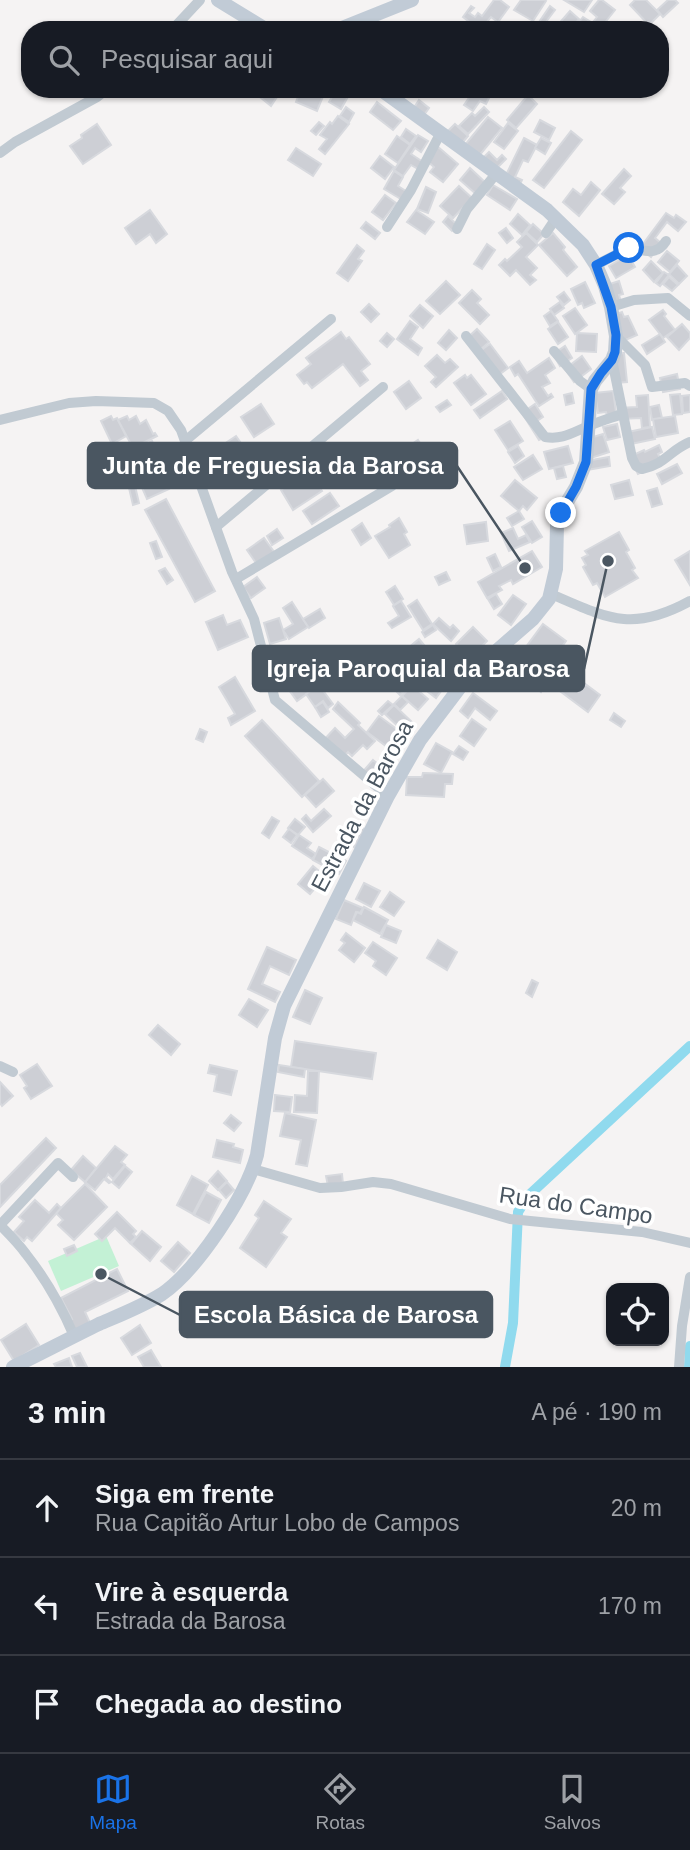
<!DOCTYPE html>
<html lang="pt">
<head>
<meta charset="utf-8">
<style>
  :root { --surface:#171b24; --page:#20242c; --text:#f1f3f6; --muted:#9ea1a6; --line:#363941; --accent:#1a73e8 }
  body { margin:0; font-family:Arial,sans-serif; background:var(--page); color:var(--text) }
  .controls { position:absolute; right:21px; bottom:21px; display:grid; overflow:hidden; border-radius:14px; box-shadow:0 2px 5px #0004 }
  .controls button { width:63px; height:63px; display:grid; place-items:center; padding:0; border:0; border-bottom:2px solid var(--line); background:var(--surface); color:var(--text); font:35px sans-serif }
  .stop { position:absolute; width:21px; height:21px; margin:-16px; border:5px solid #1a73e8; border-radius:50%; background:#fff }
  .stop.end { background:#1a73e8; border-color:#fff; box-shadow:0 2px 7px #0008 }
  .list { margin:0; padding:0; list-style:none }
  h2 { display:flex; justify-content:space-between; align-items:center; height:91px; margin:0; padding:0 28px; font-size:30px }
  h2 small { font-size:23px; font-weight:400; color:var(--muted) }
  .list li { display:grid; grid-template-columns:46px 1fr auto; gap:21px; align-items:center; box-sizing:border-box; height:98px; padding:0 28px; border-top:2px solid var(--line) }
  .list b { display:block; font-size:26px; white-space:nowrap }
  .list p { margin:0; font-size:23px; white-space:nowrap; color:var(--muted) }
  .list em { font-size:23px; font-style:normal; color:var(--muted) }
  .icon { flex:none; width:38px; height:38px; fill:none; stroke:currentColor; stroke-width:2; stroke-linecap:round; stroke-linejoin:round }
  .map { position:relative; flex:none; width:690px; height:1367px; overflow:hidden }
  .search { position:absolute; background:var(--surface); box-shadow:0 2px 5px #0004; left:21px; right:21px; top:21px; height:77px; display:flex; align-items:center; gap:18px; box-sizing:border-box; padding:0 24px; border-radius:28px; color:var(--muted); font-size:26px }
  .sheet { height:385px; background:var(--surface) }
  nav { display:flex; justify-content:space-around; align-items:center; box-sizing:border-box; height:98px; border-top:2px solid var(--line); background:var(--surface); font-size:19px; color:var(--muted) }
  nav a { display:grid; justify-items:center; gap:4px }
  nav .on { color:var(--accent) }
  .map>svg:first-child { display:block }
</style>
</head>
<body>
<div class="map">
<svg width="690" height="1367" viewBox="0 0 690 1367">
  <rect width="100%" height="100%" fill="#f5f3f3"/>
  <!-- green -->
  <path fill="#c3f1d5" d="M106,1236L119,1266L61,1291L48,1261Z"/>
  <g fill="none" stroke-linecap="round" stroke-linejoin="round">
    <!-- canal -->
    <g stroke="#90daee" stroke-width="10">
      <path d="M505,1367L513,1323L518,1212L528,1196L690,1046"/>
      <path d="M689,1367L690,1346"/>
    </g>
  </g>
  <!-- building -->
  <g fill="#cdcfd5" stroke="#d7d9de" stroke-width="2">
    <path d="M494,0H500L509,7L498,22L491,17L480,30L463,17L471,6L474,8L469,13L475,17L478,13L482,16Z"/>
    <path d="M521,0H545L546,1L533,21L514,10Z"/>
    <path d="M564,0H592L584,12Z"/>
    <path d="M599,0H602L615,10L599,30H587L597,17L590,11Z"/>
    <path d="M635,0H646L660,14L649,25L630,5Z"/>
    <path d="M668,0H675L678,3L663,17L657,10Z"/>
    <path d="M550,6L555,10L546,22L557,30H538L535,28Z"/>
    <path d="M570,11L579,19L570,30H559L556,27Z"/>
    <path d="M583,17L591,22L586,30H581L576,26Z"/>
    <path d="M250,89H278L281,91L271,106Z"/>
    <path d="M301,89H326L317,111L296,102Z"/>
    <path d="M337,89H344L350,93L341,109L329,102Z"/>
    <path d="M473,92L481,97L483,94L489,98L486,104L480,101L473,111L464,105Z"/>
    <path d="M528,95L537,104L516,128L507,120Z"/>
    <path d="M419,100L429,108L419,122L409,115Z"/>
    <path d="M377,102L401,121L393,130L370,112Z"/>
    <path d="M346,107L354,113L349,122L340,116Z"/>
    <path d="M484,107L489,112L468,134L459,126L472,113L475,116Z"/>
    <path d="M338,116L349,124L325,154L319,149L327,139L320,135L330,122L332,124Z"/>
    <path d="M488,117L502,128L478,157L464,146Z"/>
    <path d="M540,120L555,128L549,140L534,132Z"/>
    <path d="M319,122L324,126L316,135L311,131Z"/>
    <path d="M508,123L518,131L504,149L494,142Z"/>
    <path d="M97,124L111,145L83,164L70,146L82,138L81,135Z"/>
    <path d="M455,124L468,136L458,148L448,131Z"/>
    <path d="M406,129L416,136L410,144L401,137Z"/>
    <path d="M571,131L582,140L544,188L533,180Z"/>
    <path d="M418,135L428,141L421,152L415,148L411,154L423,162L418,169L411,165L403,176L394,170Z"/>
    <path d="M397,136L410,145L398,163L385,154Z"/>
    <path d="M524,138L537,145L528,162L523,160L515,177L522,180L518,188L503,181Z"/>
    <path d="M541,138L551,143L545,154L535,148Z"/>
    <path d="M437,146L458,164L443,182L430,172L434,167L426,160Z"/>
    <path d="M296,148L321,164L313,176L288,160Z"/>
    <path d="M489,152L497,160L502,155L506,159L493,172L481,160Z"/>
    <path d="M380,156L394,167L385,179L371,168Z"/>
    <path d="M470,168L486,183L476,194L460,180Z"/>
    <path d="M624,169L631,176L620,188L625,192L614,204L602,194Z"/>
    <path d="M394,171L403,177L398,186L409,193L404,201L384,189Z"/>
    <path d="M591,182L600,190L579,216L563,202L573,189L581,195Z"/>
    <path d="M493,185L517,199L510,210L487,195Z"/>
    <path d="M459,186L472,198L453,218L440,206Z"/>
    <path d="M426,187L436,192L428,213L417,209Z"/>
    <path d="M385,195L396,203L383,220L372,212Z"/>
    <path d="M150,210L167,234L156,243L150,234L136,244L125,228Z"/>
    <path d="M416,210L434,222L425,234L407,222Z"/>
    <path d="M666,213L674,218L676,215L686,222L678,231L667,222L655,238L661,243L651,257L640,248Z"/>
    <path d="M518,214L530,225L522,235L510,224Z"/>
    <path d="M448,216L458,226L452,231L443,222Z"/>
    <path d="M366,222L380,233L375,239L361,228Z"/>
    <path d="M533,224L544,234L537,242L526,232Z"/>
    <path d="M506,228L513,238L507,243L499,233Z"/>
    <path d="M526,233L538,245L526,257L537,268L530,275L536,280L530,285L516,270L510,276L499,265L505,259L507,261L522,247L517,242Z"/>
    <path d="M553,233L565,247L563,250L577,267L567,276L539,245Z"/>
    <path d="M487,244L495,250L482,269L474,264Z"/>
    <path d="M357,245L364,251L358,259L362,261L348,281L337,273Z"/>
    <path d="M667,251L679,261L670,272L658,262Z"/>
    <path d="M628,255L635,267L616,278L609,266Z"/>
    <path d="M651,261L663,273L654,282L643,270Z"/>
    <path d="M677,265L687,276L679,284L669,274Z"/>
    <path d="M664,272L669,275L660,286L656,283Z"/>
    <path d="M669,277L678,285L672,291L663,284Z"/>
    <path d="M446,281L460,295L440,314L426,301Z"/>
    <path d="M619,281L623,294L619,295L622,305L611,308L604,286Z"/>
    <path d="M585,282L595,303L584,308L582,303L578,305L571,289Z"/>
    <path d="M472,290L481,299L477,303L489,315L480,324L459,303Z"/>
    <path d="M564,292L570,300L564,305L557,297Z"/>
    <path d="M560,302L564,308L554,315L550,309Z"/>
    <path d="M369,304L379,314L371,322L361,312Z"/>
    <path d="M420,305L433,316L423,328L410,316Z"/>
    <path d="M575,308L587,325L575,334L563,316Z"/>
    <path d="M663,310L666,314L664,316L675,330L663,338L649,320Z"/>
    <path d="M551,311L558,321L550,326L544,316Z"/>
    <path d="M622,312L624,317L628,316L637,335L621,342L611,316Z"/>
    <path d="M410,321L418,327L410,339L422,348L418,355L397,339Z"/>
    <path d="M558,322L568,337L558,344L548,329Z"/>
    <path d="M682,324L690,333V338L679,350L667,337Z"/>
    <path d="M477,329L489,342L478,352L466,339Z"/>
    <path d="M449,330L457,338L446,350L438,343Z"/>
    <path d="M341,332L346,339L349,337L370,364L361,371L368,380L360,386L343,364L312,388L307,382L304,384L297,375L311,364L306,358Z"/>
    <path d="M387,333L394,339L387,347L380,341Z"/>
    <path d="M577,333L597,334L596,352L576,351Z"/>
    <path d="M660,334L665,342L647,354L642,345Z"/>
    <path d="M490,344L508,368L496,377L477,353Z"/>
    <path d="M565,346L572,358L560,366L553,354Z"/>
    <path d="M624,353L627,382L616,383L612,355Z"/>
    <path d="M437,355L445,363L450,359L458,367L436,387L431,382L436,377L425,366Z"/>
    <path d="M582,356L591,369L574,382L565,369Z"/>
    <path d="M549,358L555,368L545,375L550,383L542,387L548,396L551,394L553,397L539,406L518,374L515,376L510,367L519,361L527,373Z"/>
    <path d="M677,374L680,389L663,392L660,378Z"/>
    <path d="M465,375L467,378L471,375L486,394L471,405L454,383Z"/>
    <path d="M409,381L421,398L406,409L394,392Z"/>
    <path d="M502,391L507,399L480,418L474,410Z"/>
    <path d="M613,391L617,419L608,420L606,412L598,413L595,393Z"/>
    <path d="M572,393L574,403L566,405L564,395Z"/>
    <path d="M680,394L682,414L673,415L670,395Z"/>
    <path d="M648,395L650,427L642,428L641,418L620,419L619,408L637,407L636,396Z"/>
    <path d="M690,395V412L683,413L682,396Z"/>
    <path d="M447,400L451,405L440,412L436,407Z"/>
    <path d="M261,404L274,424L254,437L241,417Z"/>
    <path d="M535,404L543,417L537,421L547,436L539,440L522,413Z"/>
    <path d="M659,405L662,418L652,420L650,407Z"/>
    <path d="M111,416L113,420L117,418L126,436L112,444L101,421Z"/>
    <path d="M127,416L129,420L136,416L140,424L146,420L153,434L155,433L157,436L133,448L118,420Z"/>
    <path d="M675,416L678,433L656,437L653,419Z"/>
    <path d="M510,421L523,441L508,450L495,430Z"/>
    <path d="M617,424L620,437L607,440L603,427Z"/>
    <path d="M652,427L655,439L626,445L623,433Z"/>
    <path d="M603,434L609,452L591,458L590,438Z"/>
    <path d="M236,436L250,456L226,472L212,452Z"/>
    <path d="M418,440L422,446L413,452L409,446Z"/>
    <path d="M152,441L158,455L136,465L129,451Z"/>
    <path d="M659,445L662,452L658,454L662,462L638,474L629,457L644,450L645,452Z"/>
    <path d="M518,446L524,456L515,463L508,452Z"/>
    <path d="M568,446L573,463L549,469L544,452Z"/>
    <path d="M533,455L542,469L523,480L514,467Z"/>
    <path d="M609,457L610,466L587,470L586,461Z"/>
    <path d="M677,464L682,473L662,484L657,474Z"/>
    <path d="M563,466L566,477L557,479L554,468Z"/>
    <path d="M309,471L322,491L293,510L281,490Z"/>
    <path d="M162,473L169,489L147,499L140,483Z"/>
    <path d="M515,480L537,498L527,510L523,506L519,511L501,496Z"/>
    <path d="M629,480L633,495L615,499L611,485Z"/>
    <path d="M135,486L139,503L133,505L129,488Z"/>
    <path d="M657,488L662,504L652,507L647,491Z"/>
    <path d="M330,493L339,506L312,524L303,511Z"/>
    <path d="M166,499L215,591L195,602L145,510Z"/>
    <path d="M519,511L524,519L512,526L507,518Z"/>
    <path d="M399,518L407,532L404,534L410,545L389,558L375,536L390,527L389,525Z"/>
    <path d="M532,521L542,537L532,543L522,527Z"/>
    <path d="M486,522L488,541L467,544L464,525Z"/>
    <path d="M362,523L371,538L361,545L352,530Z"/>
    <path d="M513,528L518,539L526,535L530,542L509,551L501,533Z"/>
    <path d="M277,529L283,538L272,545L267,536Z"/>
    <path d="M619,532L629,550L626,552L635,568L632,570L638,578L605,597L597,583L593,585L583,567L586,565L582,558L588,555L585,551Z"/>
    <path d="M264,538L275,553L258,566L247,550Z"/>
    <path d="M156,541L162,557L156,559L150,543Z"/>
    <path d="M532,551L542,567L513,584L511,580L499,586L502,590L487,598L478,582Z"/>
    <path d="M690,551V585L675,560Z"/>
    <path d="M495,554L501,567L493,571L487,558Z"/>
    <path d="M165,568L173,580L167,584L159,571Z"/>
    <path d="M446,572L450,580L439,585L435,577Z"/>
    <path d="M257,577L265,588L251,598L243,587Z"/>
    <path d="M395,586L403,599L394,605L386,592Z"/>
    <path d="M496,594L502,604L494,609L488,599Z"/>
    <path d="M513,595L526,604L511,625L498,615Z"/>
    <path d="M417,600L432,624L423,630L408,606Z"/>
    <path d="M401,601L411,617L392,628L388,623L399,616L393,606Z"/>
    <path d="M292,602L308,627L289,639L283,630L293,624L283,608Z"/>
    <path d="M320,609L325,618L309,628L303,619Z"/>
    <path d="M223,615L227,625L240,620L248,637L218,650L206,622Z"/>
    <path d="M279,618L286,639L270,644L264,623Z"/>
    <path d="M439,618L450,628L453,625L459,631L451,641L433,624Z"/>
    <path d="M543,624L566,641L556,655L579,672L576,677L600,695L588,712L517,659Z"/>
    <path d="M433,625L436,630L425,637L422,632Z"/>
    <path d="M473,627L487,641L470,658L456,644Z"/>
    <path d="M419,639L424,645L398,667L404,675L393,684L382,670Z"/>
    <path d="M426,664L441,676L440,678L447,683L436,698L414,681Z"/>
    <path d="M527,671L546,685L541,692L531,684L533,681L524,675Z"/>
    <path d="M235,677L255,711L231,725L228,718L235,714L219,687Z"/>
    <path d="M409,677L414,681L400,695L396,691Z"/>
    <path d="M307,678L315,688L297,701L289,690Z"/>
    <path d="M319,685L333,704L328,708L323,701L315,707L306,694Z"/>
    <path d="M412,685L428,699L418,710L402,696Z"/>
    <path d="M473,693L497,711L490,720L475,708L468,718L460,711Z"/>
    <path d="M402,696L408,702L400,710L394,704Z"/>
    <path d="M388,701L393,705L382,715L378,711Z"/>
    <path d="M323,702L329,712L321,717L315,707Z"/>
    <path d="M338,702L360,723L358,725L375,741L367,749L363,745L352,756L348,752L341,760L322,742L335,728L345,738L354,729L333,709Z"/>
    <path d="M394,705L414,724L405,733L385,714Z"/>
    <path d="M614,713L625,721L621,727L610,720Z"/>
    <path d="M379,716L402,733L390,749L367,732Z"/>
    <path d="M472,719L486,729L474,746L460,736Z"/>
    <path d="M262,720L319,781L302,797L245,736Z"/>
    <path d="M200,729L207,732L203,742L196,739Z"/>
    <path d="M436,743L452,752L441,773L424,764Z"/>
    <path d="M459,746L468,752L463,760L453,754Z"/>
    <path d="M373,760L385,770L371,785L360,775Z"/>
    <path d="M423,773L453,774L452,784H445L444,797L406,795L407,777H422Z"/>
    <path d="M323,779L334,791L316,807L305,795Z"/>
    <path d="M324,809L331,816L313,832L302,819L306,815L311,821Z"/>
    <path d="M272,817L279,821L269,838L262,833Z"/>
    <path d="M295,819L305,827L298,835L288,828Z"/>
    <path d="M351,821L365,829L354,847L340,838Z"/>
    <path d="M289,829L297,835L291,843L283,837Z"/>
    <path d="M299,835L311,843L307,848L316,854L312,859L292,846Z"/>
    <path d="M340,838L350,845L346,851L336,843Z"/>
    <path d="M319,847L346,861L339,874L313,860Z"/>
    <path d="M313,866L331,881L322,892L316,887L310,894L298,884Z"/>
    <path d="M364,883L380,891L371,907L356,899Z"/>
    <path d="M390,892L404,902L394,916L380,907Z"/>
    <path d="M344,900L363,908L360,913L356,912L351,925L336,919Z"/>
    <path d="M364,907L388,920L380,934L353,920L357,912L361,914Z"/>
    <path d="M386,925L401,931L396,943L381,937Z"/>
    <path d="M346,933L365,948L354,962L339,950L345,943L341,940Z"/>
    <path d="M438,940L457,952L447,970L427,958Z"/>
    <path d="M373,942L397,958L386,975L373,966L376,961L365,953Z"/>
    <path d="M267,947L296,960L289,975L270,966L262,984L280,992L275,1002L248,989Z"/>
    <path d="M532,980L538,983L532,997L526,993Z"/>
    <path d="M305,990L322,998L310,1024L293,1017Z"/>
    <path d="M249,999L268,1010L257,1027L239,1015Z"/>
    <path d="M158,1025L180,1044L171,1055L149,1035Z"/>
    <path d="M295,1041L376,1053L372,1079L291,1067Z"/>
    <path d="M37,1064L52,1086L31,1099L24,1088L27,1086L20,1075Z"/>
    <path d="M210,1065L237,1071L231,1095L214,1091L217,1075L208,1073Z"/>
    <path d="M279,1065L305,1069L304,1077L278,1072Z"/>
    <path d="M308,1071H319L317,1113L294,1112L295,1095L307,1096Z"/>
    <path d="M0,1082L13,1096L2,1106L0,1103Z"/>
    <path d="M275,1095L292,1097L290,1112L274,1111Z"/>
    <path d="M285,1113L316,1120L307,1166L296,1164L301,1140L280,1136Z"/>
    <path d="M231,1115L241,1123L234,1131L224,1123Z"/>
    <path d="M46,1138L56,1148L0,1207V1185Z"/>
    <path d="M217,1140L234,1144L233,1147L243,1150L240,1163L213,1157Z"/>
    <path d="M115,1146L127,1155L121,1162L125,1165L113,1179L108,1174L106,1178L111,1182L109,1183L104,1179L95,1190L85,1182Z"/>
    <path d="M83,1156L96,1168L85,1182L71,1170Z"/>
    <path d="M125,1166L132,1172L119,1188L112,1182Z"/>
    <path d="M218,1171L227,1181L218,1190L209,1181Z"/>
    <path d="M342,1174L343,1184L328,1186L326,1176Z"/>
    <path d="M192,1176L208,1185L193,1214L177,1205Z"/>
    <path d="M227,1182L234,1190L226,1198L219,1190Z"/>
    <path d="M85,1184L107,1207L74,1240L58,1225L63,1220L56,1213Z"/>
    <path d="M206,1192L221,1200L209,1223L194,1215Z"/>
    <path d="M35,1200L49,1213L57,1204L61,1208L32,1241L27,1237L24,1241L14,1232L24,1221L19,1217Z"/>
    <path d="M264,1201L291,1219L281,1233L287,1237L266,1267L240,1248L259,1218L255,1215Z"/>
    <path d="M117,1212L136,1231L133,1234L136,1237L130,1243L115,1228L102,1241L95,1234Z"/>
    <path d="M142,1231L161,1247L150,1261L131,1244Z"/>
    <path d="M178,1242L190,1253L174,1272L161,1261Z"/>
    <path d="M74,1245L77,1251L67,1256L64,1249Z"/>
    <path d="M117,1269L128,1291L85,1312L91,1325L72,1334L66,1321L72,1319L61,1298Z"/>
    <path d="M26,1324L39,1345L14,1361L1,1340Z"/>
    <path d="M140,1325L151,1343L132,1355L121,1338Z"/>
    <path d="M151,1350L161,1367H144L138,1357Z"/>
    <path d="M80,1353L87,1367H77L72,1356Z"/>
    <path d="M69,1358L72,1367H56L54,1364Z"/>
  </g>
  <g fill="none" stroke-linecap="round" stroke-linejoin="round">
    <!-- street -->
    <g stroke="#c1cad2" stroke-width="10">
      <path d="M172,30L200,0"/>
      <path d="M0,153L15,142L97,97L107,89"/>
      <path d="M387,227L411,190L440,134"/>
      <path d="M457,229L467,209L496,174"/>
      <path d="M546,233L556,218"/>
      <path d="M596,265L629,248C645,250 656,257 666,241"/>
      <path d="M611,307L634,300L668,298L690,316"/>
      <path d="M466,336L545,437C563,440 573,432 589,426C600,421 611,418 622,414"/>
      <path d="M616,336L645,365L652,387L685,383L690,386"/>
      <path d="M554,351L580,381L591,389"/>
      <path d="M612,360L632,458L636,466L642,469C666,464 670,450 690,442"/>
      <path d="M0,420L69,403L96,401L154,403L168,411L181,430L232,572L254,619L275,700L388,796"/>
      <path d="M185,441L331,319"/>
      <path d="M216,527L383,387"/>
      <path d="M236,579L392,486"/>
      <path d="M551,594C607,618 632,633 690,601"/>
      <path d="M0,1066L13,1072"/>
      <path d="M253,1169L320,1188L341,1187L373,1182L391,1184L510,1219L642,1232L690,1243"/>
      <path d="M0,1225C9,1234 18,1243 26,1254C45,1278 62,1308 74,1336"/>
      <path d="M0,1225L58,1163L73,1177"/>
      <path d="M679,1367L682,1326L690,1277"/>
    </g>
    <!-- secondary -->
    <g stroke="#c1cbd6" stroke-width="14">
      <path d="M218,0L267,30"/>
      <path d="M337,30L412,0"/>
      <path d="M13,1367C42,1353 70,1338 99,1324C120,1315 143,1306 162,1294C197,1270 246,1196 257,1155L275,1038L284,1006L388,796L420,740L470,674L533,619L549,599L556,569L557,525L567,502L576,487L586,462L591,389L595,381L612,360L615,352L616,336L611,307L605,286L596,265L583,245L547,210L380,89"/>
    </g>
  </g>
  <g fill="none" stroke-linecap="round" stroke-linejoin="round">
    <!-- route -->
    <path stroke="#1a73e8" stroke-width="9" d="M561,513L576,487L586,462L591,389L601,373L612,360L615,352L616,335L611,307L596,265L629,248"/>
  </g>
  <g text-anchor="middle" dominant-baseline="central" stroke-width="7" stroke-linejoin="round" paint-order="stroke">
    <!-- street labels -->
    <g font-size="23" fill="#4a5661" stroke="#fff">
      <text transform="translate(362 806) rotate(-62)">Estrada da Barosa</text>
      <text transform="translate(576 1205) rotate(8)">Rua do Campo</text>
    </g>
  </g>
  <!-- callouts -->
  <path fill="none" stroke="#4a5661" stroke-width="2.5" d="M525 568L457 466M608 561L584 669M101 1274L180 1315"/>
  <g fill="#4a5661" stroke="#fff" stroke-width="2.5">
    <circle cx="525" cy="568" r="7"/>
    <circle cx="608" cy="561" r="7"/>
    <circle cx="101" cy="1274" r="7"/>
  </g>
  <g fill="#4a5661" stroke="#4a5661" stroke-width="2.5">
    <rect x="88" y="443" width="369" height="45" rx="7"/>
    <rect x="253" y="646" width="331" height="45" rx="7"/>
    <rect x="180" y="1292" width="312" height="45" rx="7"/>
  </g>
  <g font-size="24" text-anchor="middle" font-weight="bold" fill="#fff">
    <text x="273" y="474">Junta de Freguesia da Barosa</text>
    <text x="418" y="677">Igreja Paroquial da Barosa</text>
    <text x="336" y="1323">Escola Básica de Barosa</text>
  </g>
</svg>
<div class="controls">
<button><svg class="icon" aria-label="locate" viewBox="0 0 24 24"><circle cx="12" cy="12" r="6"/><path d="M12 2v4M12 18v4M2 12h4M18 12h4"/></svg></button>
</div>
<div class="stop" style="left:629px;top:248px"></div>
<div class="stop end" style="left:561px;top:513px"></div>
<div class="search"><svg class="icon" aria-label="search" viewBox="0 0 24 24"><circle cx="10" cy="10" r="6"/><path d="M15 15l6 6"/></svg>Pesquisar aqui</div>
</div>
<section class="sheet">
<h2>3 min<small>A pé · 190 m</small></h2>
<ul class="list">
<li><svg class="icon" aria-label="ahead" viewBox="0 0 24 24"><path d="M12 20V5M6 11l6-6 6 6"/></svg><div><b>Siga em frente</b><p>Rua Capitão Artur Lobo de Campos</p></div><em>20 m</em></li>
<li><svg class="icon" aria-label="left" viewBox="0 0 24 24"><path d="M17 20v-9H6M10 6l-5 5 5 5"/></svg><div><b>Vire à esquerda</b><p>Estrada da Barosa</p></div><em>170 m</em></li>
<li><svg class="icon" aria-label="arrive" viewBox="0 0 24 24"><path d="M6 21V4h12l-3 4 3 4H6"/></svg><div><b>Chegada ao destino</b></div></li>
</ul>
</section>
<nav>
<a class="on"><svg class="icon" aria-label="map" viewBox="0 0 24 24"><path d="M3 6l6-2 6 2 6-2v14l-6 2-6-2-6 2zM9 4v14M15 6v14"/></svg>Mapa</a>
<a><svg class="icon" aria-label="directions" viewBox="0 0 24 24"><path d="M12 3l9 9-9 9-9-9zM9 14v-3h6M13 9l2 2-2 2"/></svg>Rotas</a>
<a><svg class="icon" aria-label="saved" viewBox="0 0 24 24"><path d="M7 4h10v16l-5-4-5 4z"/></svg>Salvos</a>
</nav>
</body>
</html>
